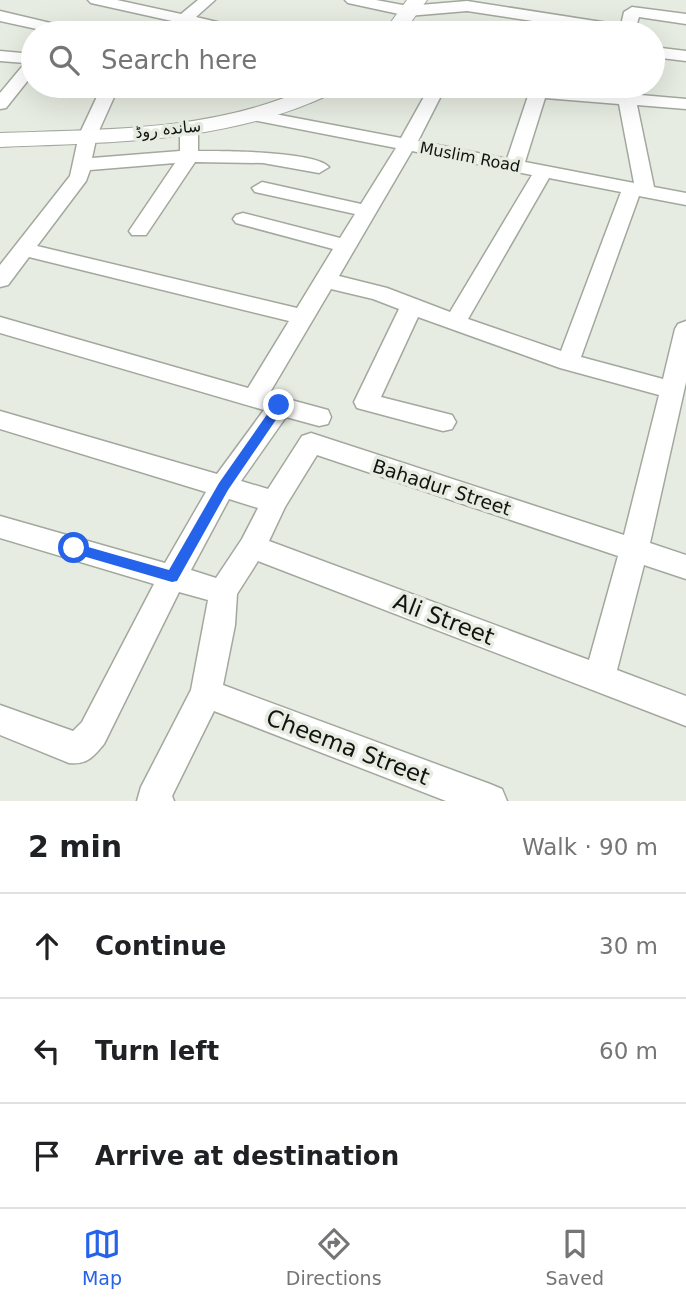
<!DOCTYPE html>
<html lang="en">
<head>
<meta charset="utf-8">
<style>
  :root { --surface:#fff; --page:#f6f6f6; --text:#202124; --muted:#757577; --line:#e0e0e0; --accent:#2563eb }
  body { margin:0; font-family:"DejaVu Sans",Vazirmatn,sans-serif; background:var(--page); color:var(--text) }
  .stop { position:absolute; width:21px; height:21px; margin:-16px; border:5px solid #2563eb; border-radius:50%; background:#fff }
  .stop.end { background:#2563eb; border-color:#fff; box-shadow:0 2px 7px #0008 }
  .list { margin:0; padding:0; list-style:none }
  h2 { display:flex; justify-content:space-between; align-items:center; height:91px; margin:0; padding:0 28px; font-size:30px }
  h2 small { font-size:23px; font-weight:400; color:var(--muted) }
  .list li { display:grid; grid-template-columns:46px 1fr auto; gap:21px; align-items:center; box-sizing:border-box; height:105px; padding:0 28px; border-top:2px solid var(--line) }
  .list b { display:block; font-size:26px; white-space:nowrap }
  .list em { font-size:23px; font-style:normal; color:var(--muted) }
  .icon { flex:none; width:38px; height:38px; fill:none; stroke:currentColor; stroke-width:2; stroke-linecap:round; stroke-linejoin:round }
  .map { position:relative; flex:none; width:686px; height:801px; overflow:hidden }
  .search { position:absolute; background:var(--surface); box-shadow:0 7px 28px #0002; left:21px; right:21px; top:21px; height:77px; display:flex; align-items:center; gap:18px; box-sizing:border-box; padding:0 24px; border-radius:38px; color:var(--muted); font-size:26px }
  .sheet { height:406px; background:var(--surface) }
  nav { display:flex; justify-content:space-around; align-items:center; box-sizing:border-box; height:98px; border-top:2px solid var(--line); background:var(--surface); font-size:19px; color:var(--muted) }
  nav a { display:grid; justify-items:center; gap:4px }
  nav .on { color:var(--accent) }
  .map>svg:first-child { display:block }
</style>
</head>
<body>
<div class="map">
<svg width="686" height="801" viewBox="0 0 686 801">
  <rect width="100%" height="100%" fill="#e6ece1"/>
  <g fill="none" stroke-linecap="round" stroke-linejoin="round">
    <defs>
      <g id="minor">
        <path d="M88,0H117L181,14L198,0H215L196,17L251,30L253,33H225L187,25L176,31L168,26L172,21L91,3Z"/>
        <path d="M345,0H376L408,6L467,1L621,25L624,12L632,7L686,14V24L639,17L634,33H612L467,11L408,16L348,3Z"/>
        <path d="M0,11L80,30L82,33H55L0,21Z"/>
        <path d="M653,47L686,51V61L653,57Z"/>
        <path d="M0,51L33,54V74L6,108L0,109V93L25,63L0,61Z"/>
        <path d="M102,86H119L97,135L92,158L180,151V127L189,122L198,127V151C222,151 315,151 329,167L319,173L263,163L195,162L146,235H132L129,231L175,163L90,170L86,181L37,246L297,308L333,249L236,223L233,219L236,215L243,213L340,238L355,214L255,192L252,188L262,182L361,204L396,148L248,119L245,115L248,111L254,110L401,138L430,86H446L418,141L507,159L528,96L464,91L456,86H538L686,99V109L637,105L654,187L686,193V205L639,196L581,357L663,379L675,329L678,324L686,321V382L650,543L686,555V579L644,565L617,670L686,696V726L258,561L237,594L235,625L223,685L490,784L502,789L507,801H446L214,711L172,796L174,801H137L141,787L191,690L208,600L179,592L104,744C93,757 87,765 69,763L0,735V705L73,731L82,722L154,584L0,538V516L165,563L206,492L0,429V411L217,474L264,410L0,333V317L248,388L289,321L29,257L8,285L0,287V265L70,176L79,135ZM545,98L619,104L634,183L525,162ZM412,151L532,175L450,312L387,288L339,276ZM549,178L621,192L561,351L468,319ZM331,289L373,299L399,309L354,402L357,408L443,431L452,429L456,422L452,415L381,397L418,317L560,368L659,395L624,535L311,433L302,436L268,489L241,481L286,417L319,426L328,424L331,417L328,410L269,394ZM317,455L618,556L589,660L269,541L285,507ZM229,499L258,508L242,539L216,578L191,570Z"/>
        <path d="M262,86H289L317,93L320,97L311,102L265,90Z"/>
      </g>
      <g id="major">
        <path d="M407,0H427L403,33H383Z"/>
        <path d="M312,86H340L337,91C232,143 115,142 0,147V133C104,129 216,132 312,86Z"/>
      </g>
    </defs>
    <!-- minor casing -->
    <use href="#minor" stroke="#a2a89e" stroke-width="3"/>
    <!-- major casing -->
    <use href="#major" stroke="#a2a89e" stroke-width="2"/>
    <!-- minor -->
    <use href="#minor" fill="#fff" fill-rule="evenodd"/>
    <!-- major -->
    <use href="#major" fill="#fff" fill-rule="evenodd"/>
  </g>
  <!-- route -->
  <path fill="#2563eb" d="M279,401L285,405L284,408L228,490L177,581L172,582L69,552V544L74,543L169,570L219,483L275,403Z"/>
  <g text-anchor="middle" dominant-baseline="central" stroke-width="7" stroke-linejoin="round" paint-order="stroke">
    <!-- far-street labels -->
    <g font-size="16" fill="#121410" stroke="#e6ece1">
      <text transform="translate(168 129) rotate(-6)">ساندہ روڈ</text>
      <text transform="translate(470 157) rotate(11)">Muslim Road</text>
    </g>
    <!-- street labels -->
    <g font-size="19" fill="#121410" stroke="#e6ece1">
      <text transform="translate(442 487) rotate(18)">Bahadur Street</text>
    </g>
    <!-- near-street labels -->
    <g font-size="23" fill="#121410" stroke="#e6ece1">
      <text transform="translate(444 619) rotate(21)">Ali Street</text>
      <text transform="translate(348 747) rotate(21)">Cheema Street</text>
    </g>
  </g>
</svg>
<div class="stop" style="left:74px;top:548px"></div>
<div class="stop end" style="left:279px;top:405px"></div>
<div class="search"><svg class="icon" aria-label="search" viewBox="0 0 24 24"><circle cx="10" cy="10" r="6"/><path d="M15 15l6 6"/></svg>Search here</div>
</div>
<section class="sheet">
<h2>2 min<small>Walk · 90 m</small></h2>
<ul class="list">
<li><svg class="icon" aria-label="ahead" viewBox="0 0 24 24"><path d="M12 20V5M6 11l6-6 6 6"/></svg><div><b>Continue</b></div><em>30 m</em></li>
<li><svg class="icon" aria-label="left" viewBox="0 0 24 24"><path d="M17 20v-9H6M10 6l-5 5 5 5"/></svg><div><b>Turn left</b></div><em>60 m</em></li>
<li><svg class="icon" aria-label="arrive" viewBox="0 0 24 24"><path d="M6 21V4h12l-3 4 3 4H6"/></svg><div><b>Arrive at destination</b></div></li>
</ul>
</section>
<nav>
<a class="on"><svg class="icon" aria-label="map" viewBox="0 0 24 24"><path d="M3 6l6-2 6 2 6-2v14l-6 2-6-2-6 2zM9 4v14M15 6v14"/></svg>Map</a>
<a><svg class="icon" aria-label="directions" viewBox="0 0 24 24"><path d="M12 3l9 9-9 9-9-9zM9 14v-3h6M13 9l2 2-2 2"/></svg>Directions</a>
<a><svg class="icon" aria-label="saved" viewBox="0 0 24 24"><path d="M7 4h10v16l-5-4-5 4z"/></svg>Saved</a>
</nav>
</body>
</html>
